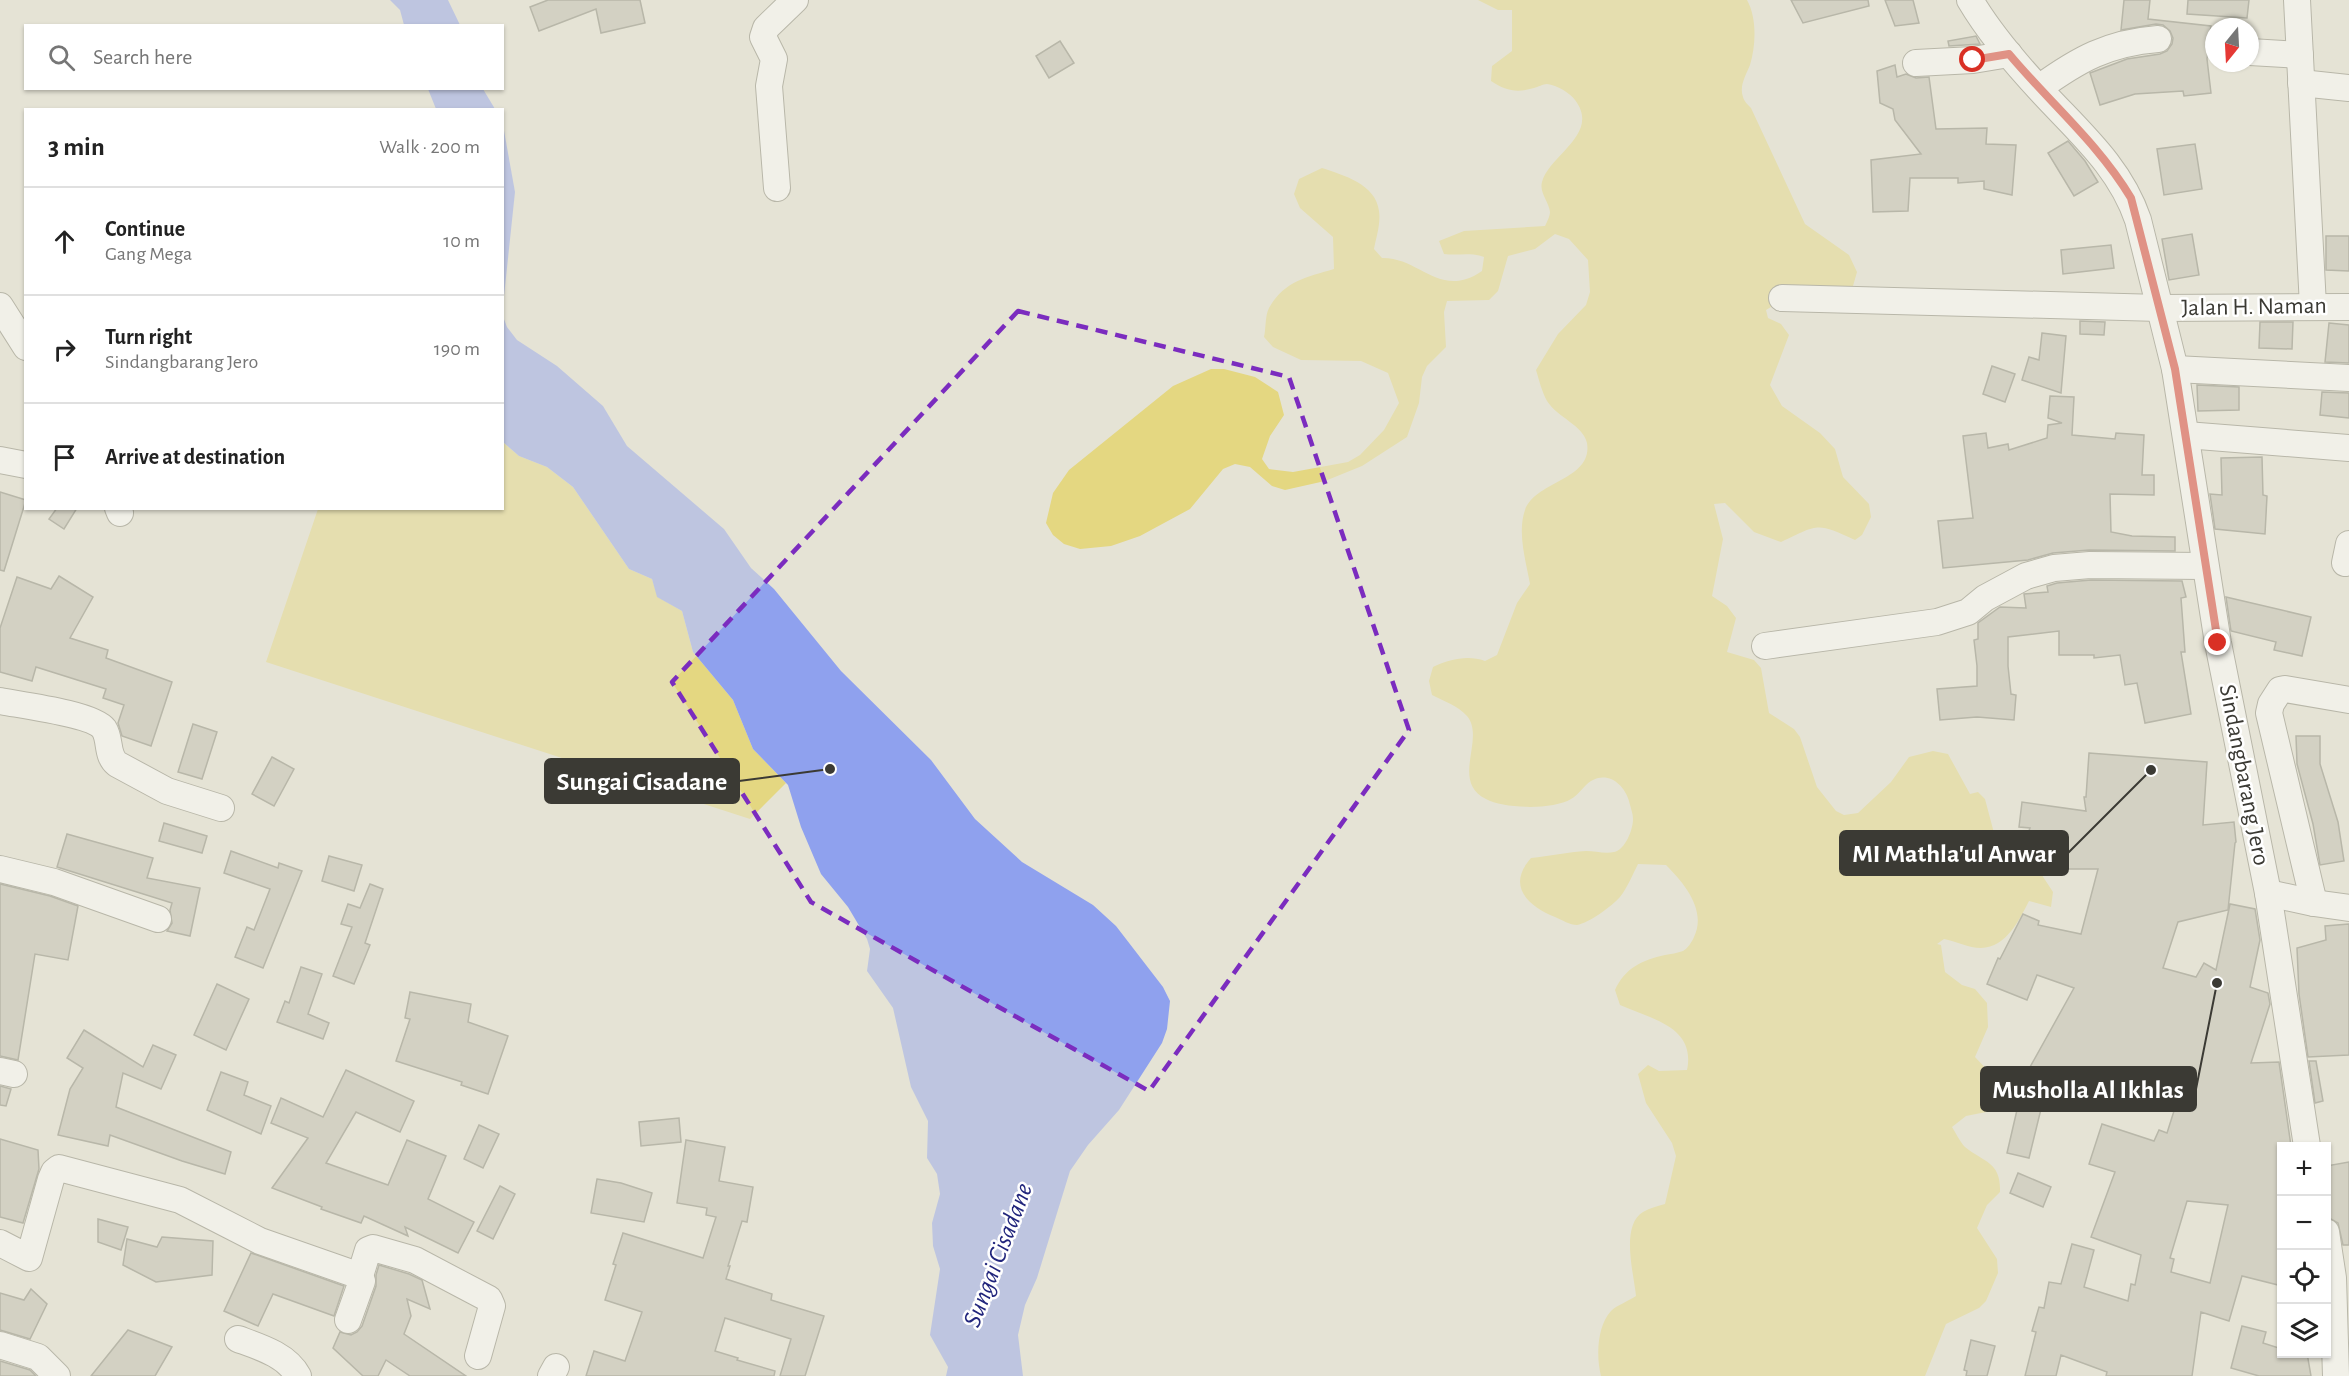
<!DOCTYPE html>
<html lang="en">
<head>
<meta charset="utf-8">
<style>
  :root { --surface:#fff; --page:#f6f6f6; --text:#222; --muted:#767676; --line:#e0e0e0 }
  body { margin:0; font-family:"Alegreya Sans",sans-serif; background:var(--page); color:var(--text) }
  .controls { position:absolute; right:18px; bottom:18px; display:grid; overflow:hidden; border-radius:0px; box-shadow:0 2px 4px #0004 }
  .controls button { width:54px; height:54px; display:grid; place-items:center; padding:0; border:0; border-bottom:2px solid var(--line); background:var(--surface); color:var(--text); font:30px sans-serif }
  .compass { position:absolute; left:2205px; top:18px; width:54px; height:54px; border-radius:50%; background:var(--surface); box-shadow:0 2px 4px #0004; rotate:198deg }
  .stop { position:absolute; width:18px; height:18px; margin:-14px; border:4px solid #d93025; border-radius:50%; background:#fff }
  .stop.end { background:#d93025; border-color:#fff; box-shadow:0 2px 6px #0008 }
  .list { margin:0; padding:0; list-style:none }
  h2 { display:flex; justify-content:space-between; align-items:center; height:78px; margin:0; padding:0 24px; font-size:26px }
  h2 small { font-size:20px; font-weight:400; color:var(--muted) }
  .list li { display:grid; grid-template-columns:39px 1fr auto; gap:18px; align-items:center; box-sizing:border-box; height:108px; padding:0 24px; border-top:2px solid var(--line) }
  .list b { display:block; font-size:22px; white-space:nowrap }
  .list p { margin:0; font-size:20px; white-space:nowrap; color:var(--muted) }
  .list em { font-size:20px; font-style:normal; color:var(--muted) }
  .icon { flex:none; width:33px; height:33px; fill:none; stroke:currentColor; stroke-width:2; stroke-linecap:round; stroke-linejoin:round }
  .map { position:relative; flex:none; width:2349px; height:1376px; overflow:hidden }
  .search { position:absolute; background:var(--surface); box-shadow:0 2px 4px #0004; left:24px; top:24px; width:480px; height:66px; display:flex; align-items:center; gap:15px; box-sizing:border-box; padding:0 21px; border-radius:0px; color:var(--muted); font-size:22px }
  .panel { position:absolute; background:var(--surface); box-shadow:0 2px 4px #0004; left:24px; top:108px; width:480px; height:402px; border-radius:0px }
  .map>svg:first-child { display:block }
</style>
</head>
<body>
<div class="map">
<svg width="2349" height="1376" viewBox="0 0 2349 1376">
  <rect width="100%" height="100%" fill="#e5e3d5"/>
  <!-- green -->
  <g fill="#e4d781">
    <path d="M1478,0H1747C1757,18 1756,45 1750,65C1746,75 1739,86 1743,97C1744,101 1748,105 1751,108L1805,224L1849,255L1857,272L1853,286L1792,294L1766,310L1768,318L1781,324L1789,335L1770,385L1782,406L1820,433L1835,449L1843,477L1869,504L1871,517L1862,535L1855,540C1816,522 1819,524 1781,542L1754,532L1725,503L1714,504L1723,539L1712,596L1727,606L1736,618L1727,652L1754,660L1761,668L1769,713L1794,729L1800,737L1817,787L1836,811L1844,815L1858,813L1891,782L1909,757L1933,751L1948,754L1970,794L1978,792L1985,799L1994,833L2036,866L2053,892L2051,907L2029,901C2019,920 2007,947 1981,948C1969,948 1955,941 1944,939L1937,944L1941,945L1945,972L1962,985L1975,989L1987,1003L1988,1027L1975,1057C1991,1074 2008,1088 1991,1111L1966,1116L1952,1127C1956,1133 1960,1142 1965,1147C1985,1163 2001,1162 2000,1192L1987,1205L1977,1228L1997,1259L1998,1273L1986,1301L1979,1308L1946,1324L1925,1376H1601C1596,1357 1597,1326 1611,1311C1617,1305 1629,1301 1636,1296C1634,1274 1620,1226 1643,1212C1650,1208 1658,1206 1665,1204L1676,1156L1672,1143L1646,1103L1638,1074L1648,1065L1659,1071L1687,1070C1696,1027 1652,1019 1620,1005L1615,990C1625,968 1642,960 1665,955C1670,954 1678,953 1683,951C1687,949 1692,942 1694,937C1707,910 1684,883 1666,865L1638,864C1633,874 1627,888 1620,897C1612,906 1589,923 1577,925C1570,925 1562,920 1555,917C1528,906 1506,886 1531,858C1549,856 1568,852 1586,851C1595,851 1605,854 1614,852C1625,850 1633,830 1633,819C1633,813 1630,806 1629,801C1624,784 1608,771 1591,781C1584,785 1579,795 1571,799C1553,810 1504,809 1486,799C1450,781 1486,739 1467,716C1458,706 1444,701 1432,695L1429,681L1433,667C1450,659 1468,655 1485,661L1497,655L1517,603L1530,584C1526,561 1517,533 1525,510C1535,481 1593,480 1587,443C1583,425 1558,418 1547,401C1542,392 1539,380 1536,370L1558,334L1586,305L1590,292L1588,260L1569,239L1555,234L1535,249L1508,256L1498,291L1489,300L1447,301L1444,312L1446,347L1427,366L1422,377L1419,403L1407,437L1362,466L1325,481L1285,490L1272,486L1250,467L1235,464L1223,469L1190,509L1140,536L1111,546L1080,549L1064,544L1053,535L1046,523L1053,493L1069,470L1173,386L1211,369H1224L1255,377L1278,392L1284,415L1270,436L1262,459L1269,469L1293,472L1348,462L1360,455L1384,430L1399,403L1388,373L1361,361L1301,360L1273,347L1264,337C1266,328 1265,315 1269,308C1284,281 1307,277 1334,269L1333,237L1300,208L1294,194L1299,179L1322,168C1343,175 1376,184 1379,211C1381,223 1376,238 1374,249L1382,258C1420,257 1440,300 1482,271L1484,257C1469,252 1459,256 1444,254L1439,241L1464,231L1545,226C1547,222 1550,216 1550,212C1549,202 1539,192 1542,182C1549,155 1601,134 1575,100C1570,93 1557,85 1547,84C1543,84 1538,87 1534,88C1517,93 1506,91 1491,81L1492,66L1512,51V10H1498Z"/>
    <path d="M503,442L519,456L547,467L573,487L629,569L652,579L658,597L682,611L693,652L733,700L753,749L786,783L750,819L266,662L318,509L502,508Z"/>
  </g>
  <!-- water -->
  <g fill="#8fa1ee">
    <path d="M390,0H448L460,25H404L400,10Z"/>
    <path d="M428,89H483L495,109H436Z"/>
    <path d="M503,125L515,192L503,306Z"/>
    <path d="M502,314L507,327L517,340L557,366L603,406L627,446L724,529L751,568L774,589L841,671L931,760L975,819L1022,862L1093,905L1116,926L1163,987L1170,1001L1167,1029L1162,1043L1119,1110L1088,1145L1070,1171L1037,1278L1025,1305L1018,1335L1023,1376H946L948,1367L930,1335L940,1269L933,1246L932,1223L940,1194L937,1174L927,1158L928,1121L911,1087L893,1008L867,971L870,949L867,939L848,907L821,874L801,827L788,785L753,749L733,700L693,652L682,611L657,597L652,579L629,569L573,487L547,467L519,456L503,442Z"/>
  </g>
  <!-- building -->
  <g fill="#bcbaad" stroke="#818073" stroke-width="1.5" fill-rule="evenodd">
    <path d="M548,0H640L645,23L601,33L596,9L539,31L530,7Z"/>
    <path d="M1791,0H1868L1869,6L1803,23Z"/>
    <path d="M1885,0H1913L1919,23L1895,26Z"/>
    <path d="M2124,0H2150L2148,19L2211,26L2207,59L2211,93L2184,96L2183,91L2135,94L2100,105L2090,73L2127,59L2160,54L2167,51L2172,44L2173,38L2170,31L2163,25L2156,24L2121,30Z"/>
    <path d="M2188,0H2249L2247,18L2187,14Z"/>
    <path d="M1976,36L1980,44L1949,46L1948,41Z"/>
    <path d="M1060,41L1074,63L1049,78L1036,56Z"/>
    <path d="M1895,65L1897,77L1906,74L1916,78L1929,77L1936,129L1987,128L1986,144L2016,145L2012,195L1984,189V181L1958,183V178H1910L1908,211L1873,212L1871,160L1921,154L1895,120L1893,109L1880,103L1877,71Z"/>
    <path d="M2068,141L2085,161L2098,182L2074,196L2048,153Z"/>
    <path d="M2195,144L2202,189L2164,195L2157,149Z"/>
    <path d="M2192,234L2199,275L2169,280L2162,239Z"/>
    <path d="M2326,236H2349V271L2326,270Z"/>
    <path d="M2111,245L2114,268L2063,274L2061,250Z"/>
    <path d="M2080,321L2105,322L2104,335L2080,334Z"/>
    <path d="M2260,322H2293L2292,349L2259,348Z"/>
    <path d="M2329,323L2349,325V363L2325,362Z"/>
    <path d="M2042,333L2066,336L2061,393L2022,380L2029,357L2039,360Z"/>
    <path d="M1992,366L2015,374L2005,402L1983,394Z"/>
    <path d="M2197,385L2239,387V410L2198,411Z"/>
    <path d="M2322,392L2349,393V418L2320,415Z"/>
    <path d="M2050,396L2074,397L2072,435L2115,439L2116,433L2144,435L2142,475H2154V495L2110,494L2111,532L2132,536L2175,537V551L2089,550L2053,553L2028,560L1943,568L1938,521L1973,518L1963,436L1986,433L1988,448L2008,444L2009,450L2047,438L2048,425L2062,423L2048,418Z"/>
    <path d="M2262,457L2263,495L2267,496L2265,534L2215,529L2210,494L2222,495L2221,458Z"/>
    <path d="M0,492L26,500L4,571L0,570Z"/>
    <path d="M57,508H77L64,529L49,519Z"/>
    <path d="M59,576L93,597L70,638L108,650L106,658L172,682L151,746L122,736L118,723L124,705L103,698L106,689L36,667L32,681L0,672V628L17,577L51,589Z"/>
    <path d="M2091,580L2182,581L2186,597L2181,598L2185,652H2181L2191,714L2145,723L2137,683L2125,685L2120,655L2094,658V655H2059V631L2008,637V666L2011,694L2016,695L2014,720L1977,717L1940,720L1937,689L1977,686V666L1974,640L1978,639V623L2000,607L2026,608L2024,594L2048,592L2047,586L2057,583Z"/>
    <path d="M2226,597L2311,617L2302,656L2274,650L2276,642L2231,631Z"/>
    <path d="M193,724L217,732L202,779L178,772Z"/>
    <path d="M2296,736H2320V764L2338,822L2344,861L2320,865L2313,824L2297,764Z"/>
    <path d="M2089,753L2207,762L2203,825L2234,822L2236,842L2235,843L2228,910L2178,922L2163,968L2196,977L2204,963L2216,970L2230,904L2255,909L2260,940L2250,987L2268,993L2270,1004L2251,1063L2279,1062L2291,1146H2282V1286L2242,1276L2229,1321L2201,1312L2192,1376H2106L2107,1372L2061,1355L2056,1376H2025L2036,1332L2032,1331L2039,1307L2044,1308L2049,1282L2061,1284L2072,1244L2094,1250L2084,1287L2128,1301L2131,1284L2135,1285L2141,1255L2091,1237L2115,1172L2089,1164L2102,1124L2154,1141L2159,1130L2167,1133L2180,1092L2146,1084L2141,1101L2063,1080L2046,1111L2041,1109L2029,1158L2007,1153L2020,1097L2015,1094L2074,988L2037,975L2027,1000L1987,984L1998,958L2000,959L2023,914L2039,921L2038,925L2081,934L2098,869H2057L2020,856L2030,828L2019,827L2022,802L2086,811L2084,797H2086ZM2187,1201L2228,1205L2210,1283L2171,1272L2174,1259L2170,1258Z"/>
    <path d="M272,757L294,769L274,806L252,794Z"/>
    <path d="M164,823L207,836L202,853L159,841Z"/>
    <path d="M67,834L153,858L147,878L200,888L190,936L167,931L172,923L170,910L172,903L57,867Z"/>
    <path d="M231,851L278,868L279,863L302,871L263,968L235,957L247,927L254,930L270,889L224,873Z"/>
    <path d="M329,856L362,865L354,891L322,881Z"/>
    <path d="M0,884L50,896L78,906L68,960L35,954L18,1060L0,1056Z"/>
    <path d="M370,884L383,889L365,943L370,945L354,984L333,976L352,927L341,924L348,904L360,908Z"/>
    <path d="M2349,924V1055L2308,1057L2299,994L2297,948L2326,940L2325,926Z"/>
    <path d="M301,967L322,974L308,1014L329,1023L323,1039L277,1022L285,1001L289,1003Z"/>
    <path d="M217,984L249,999L226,1050L194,1035Z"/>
    <path d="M410,992L471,1004L468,1022L508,1036L488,1094L461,1085L462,1082L396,1061L410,1019L405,1018Z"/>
    <path d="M84,1030L143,1067L153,1045L176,1055L161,1089L123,1073L116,1107L231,1152L225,1174L182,1161L110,1135L108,1146L58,1135L70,1089L83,1068L67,1058Z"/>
    <path d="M2309,1061H2316L2323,1101L2315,1103Z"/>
    <path d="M346,1070L414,1101L400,1132L356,1112L326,1163L388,1185L407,1140L446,1156L428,1199L474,1222L458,1253L405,1227L408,1236L364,1216L361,1223L321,1209L322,1207L272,1188L308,1138L271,1123L281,1098L323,1117Z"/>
    <path d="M221,1072L248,1082L244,1095L271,1106L261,1134L207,1110Z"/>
    <path d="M0,1086L11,1089L6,1106L0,1105Z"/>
    <path d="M679,1118L681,1142L641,1146L639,1122Z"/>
    <path d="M479,1125L499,1134L483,1168L464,1159Z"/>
    <path d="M0,1139L38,1150L39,1169L23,1223L0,1217Z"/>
    <path d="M686,1140L725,1147L719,1181L753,1187L747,1222L742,1221L728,1266H730L726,1279L772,1294L771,1300L824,1316L805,1376H780L791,1339L725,1318L715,1351L738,1358L737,1360L775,1371L774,1376H586L594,1351L625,1361L642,1312L605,1300L616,1265L613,1264L623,1233L703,1258L716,1217L706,1215L707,1208L677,1203Z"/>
    <path d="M2349,1162V1245H2343L2338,1223L2329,1218L2326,1166Z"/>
    <path d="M2018,1173L2051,1187L2043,1207L2010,1193Z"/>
    <path d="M597,1179L621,1183L652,1193L644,1222L591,1213Z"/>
    <path d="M500,1186L515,1194L493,1239L477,1231Z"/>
    <path d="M98,1219L128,1227L121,1250L98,1242Z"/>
    <path d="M162,1237L213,1241L212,1275L156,1282L123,1265L127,1239L157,1247Z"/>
    <path d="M251,1253L344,1286L334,1316L273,1294L258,1326L224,1311Z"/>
    <path d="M379,1265L409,1274L422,1280L430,1309L407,1299L411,1316L404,1334L466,1376H410L386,1360L378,1376H363L333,1348L340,1332L351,1335L357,1332L362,1326L376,1286V1275Z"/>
    <path d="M31,1289L47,1304L30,1339L0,1330V1293L24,1300Z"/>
    <path d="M2242,1326L2266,1332L2263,1343L2282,1349V1353H2307L2311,1376H2259L2231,1368Z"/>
    <path d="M128,1330L172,1347L155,1376H91Z"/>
    <path d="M1971,1340L1995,1346L1987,1376H1966L1967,1371L1964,1370Z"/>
    <path d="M0,1361L30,1370L36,1376H0Z"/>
  </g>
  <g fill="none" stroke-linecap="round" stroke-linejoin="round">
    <defs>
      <g id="minor">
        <path d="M1970,0C1990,34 2016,64 2043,93C2080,133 2120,167 2138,220L2175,369L2218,643L2268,893L2307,1146"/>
        <path d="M2297,0L2313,306"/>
        <path d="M2250,52L2300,55"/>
        <path d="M1916,63L1973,60L2009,54"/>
        <path d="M2301,83L2349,88"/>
        <path d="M2039,88C2079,59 2108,43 2158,39"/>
        <path d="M777,188L769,86L774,59L763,37L766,28L795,0"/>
        <path d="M1782,298L2160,308L2349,307"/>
        <path d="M0,306L26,347"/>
        <path d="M2175,369L2349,378"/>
        <path d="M2186,435L2349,448"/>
        <path d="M0,460L26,465"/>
        <path d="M118,508L120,513"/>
        <path d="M2345,563L2349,544"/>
        <path d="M1765,646L1937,622L1968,612L1985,598L2026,576L2054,568L2090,565L2205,566"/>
        <path d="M0,701C20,705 93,714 104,729C111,740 106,755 117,764L167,791L221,808"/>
        <path d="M0,869L54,882L158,919"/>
        <path d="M2268,893L2314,903L2349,908"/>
        <path d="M2314,903L2269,713L2271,704L2280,690L2285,689L2349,700"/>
        <path d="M0,1071L14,1074"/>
        <path d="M2326,1232L2333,1278L2336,1376"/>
        <path d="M0,1243L29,1258L51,1179L54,1172L59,1168L180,1200L260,1241L360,1276L362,1281L348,1320"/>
        <path d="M360,1276L368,1250L373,1248L415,1260L489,1299L492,1306L478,1356"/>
        <path d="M238,1339C260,1347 287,1355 298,1376"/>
        <path d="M0,1345L38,1357L57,1376"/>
        <path d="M551,1376L556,1367"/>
      </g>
    </defs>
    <!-- minor casing -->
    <use href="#minor" stroke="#828073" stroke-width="28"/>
    <!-- minor -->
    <use href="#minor" stroke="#fff" stroke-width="26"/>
  </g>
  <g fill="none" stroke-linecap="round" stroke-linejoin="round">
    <!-- route -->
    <path stroke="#d93025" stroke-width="8" d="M1973,60L2009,54C2050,103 2098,143 2131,198L2175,369L2218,643"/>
  </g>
  <!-- marked area -->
  <path d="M0 0H2349V1376H0ZM1018,311L1289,377L1409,730L1149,1091L811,902L672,682Z" fill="#e5e3d5" fill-opacity=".55" fill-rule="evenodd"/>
  <path fill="none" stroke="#7b2cbf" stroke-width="4.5" stroke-dasharray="12 8" stroke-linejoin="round" d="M1018,311L1289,377L1409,730L1149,1091L811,902L672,682Z"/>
  <g text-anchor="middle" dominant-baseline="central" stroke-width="5" stroke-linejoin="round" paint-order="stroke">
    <!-- street labels -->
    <g font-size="24" fill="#3b3a34" stroke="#fff">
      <text transform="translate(2254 307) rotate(-1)">Jalan H. Naman</text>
      <text transform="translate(2244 775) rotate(79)">Sindangbarang Jero</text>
    </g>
    <!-- water labels -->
    <g font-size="26" font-style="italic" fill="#21257c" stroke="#fff">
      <text transform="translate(998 1255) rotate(-69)">Sungai Cisadane</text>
    </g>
  </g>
  <!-- callouts -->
  <path fill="none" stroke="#3b3a34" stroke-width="2" d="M830 769L739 781M2151 770L2068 853M2217 983L2196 1089"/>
  <g fill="#3b3a34" stroke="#fff" stroke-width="2">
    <circle cx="830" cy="769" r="6"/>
    <circle cx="2151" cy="770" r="6"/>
    <circle cx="2217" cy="983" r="6"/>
  </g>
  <g fill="#3b3a34" stroke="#3b3a34" stroke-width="2">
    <rect x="545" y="759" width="194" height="44" rx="6"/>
    <rect x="1840" y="831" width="228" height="44" rx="6"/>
    <rect x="1981" y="1067" width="215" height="44" rx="6"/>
  </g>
  <g font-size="26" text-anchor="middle" font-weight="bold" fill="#fff">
    <text x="642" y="790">Sungai Cisadane</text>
    <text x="1954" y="862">MI Mathla'ul Anwar</text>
    <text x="2088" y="1098">Musholla Al Ikhlas</text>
  </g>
</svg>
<div class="controls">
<button>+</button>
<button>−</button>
<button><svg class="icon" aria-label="locate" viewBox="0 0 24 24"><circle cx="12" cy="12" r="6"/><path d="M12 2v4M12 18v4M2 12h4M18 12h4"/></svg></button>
<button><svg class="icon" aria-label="layers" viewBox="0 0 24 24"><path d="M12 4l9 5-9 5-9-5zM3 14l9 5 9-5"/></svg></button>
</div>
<svg class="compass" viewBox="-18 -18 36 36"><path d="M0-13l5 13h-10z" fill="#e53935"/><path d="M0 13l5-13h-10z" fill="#767676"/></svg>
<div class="stop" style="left:1973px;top:60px"></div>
<div class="stop end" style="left:2218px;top:643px"></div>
<div class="search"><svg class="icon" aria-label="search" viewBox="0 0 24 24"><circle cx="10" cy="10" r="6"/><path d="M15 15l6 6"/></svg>Search here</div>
<section class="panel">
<h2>3 min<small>Walk · 200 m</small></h2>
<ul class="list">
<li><svg class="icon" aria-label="ahead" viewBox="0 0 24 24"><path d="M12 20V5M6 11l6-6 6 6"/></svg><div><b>Continue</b><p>Gang Mega</p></div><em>10 m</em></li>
<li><svg class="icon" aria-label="right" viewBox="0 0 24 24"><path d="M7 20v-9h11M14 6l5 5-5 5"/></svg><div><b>Turn right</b><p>Sindangbarang Jero</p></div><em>190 m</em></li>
<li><svg class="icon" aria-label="arrive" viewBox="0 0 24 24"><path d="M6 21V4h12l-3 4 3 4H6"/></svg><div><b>Arrive at destination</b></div></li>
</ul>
</section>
</div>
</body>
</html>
